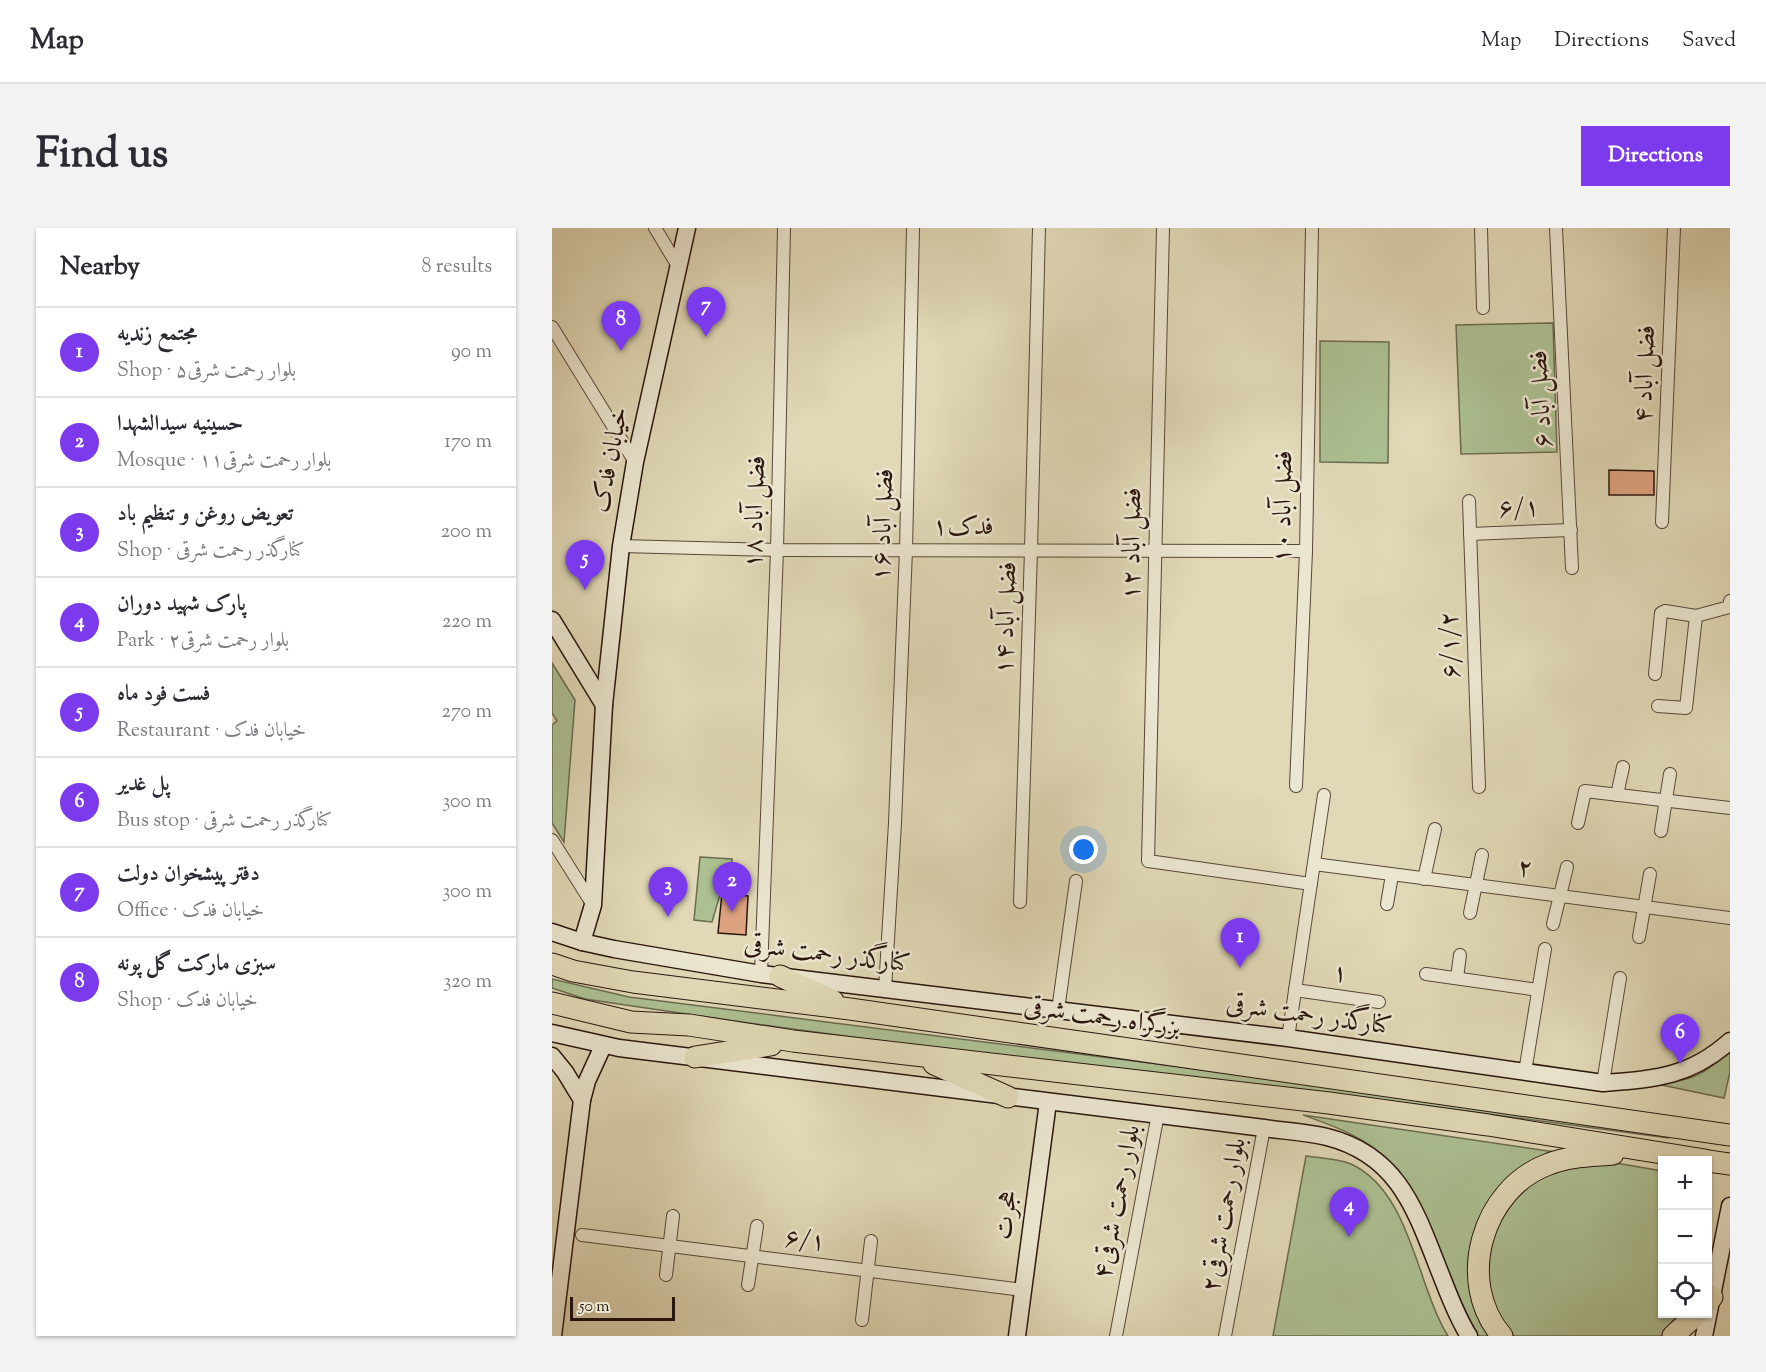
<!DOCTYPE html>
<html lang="en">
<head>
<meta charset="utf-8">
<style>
  :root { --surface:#fff; --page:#f2f2f3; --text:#2b2b33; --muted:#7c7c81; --line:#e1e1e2; --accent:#7c3aed }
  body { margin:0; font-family:"Sorts Mill Goudy",Amiri,serif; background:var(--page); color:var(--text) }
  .controls { position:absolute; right:18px; bottom:18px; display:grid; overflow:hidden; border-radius:0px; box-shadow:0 2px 4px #0004 }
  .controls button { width:54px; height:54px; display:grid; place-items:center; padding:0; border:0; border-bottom:2px solid var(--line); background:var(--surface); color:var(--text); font:30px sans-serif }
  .scale { position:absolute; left:18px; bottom:15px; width:105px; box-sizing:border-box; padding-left:6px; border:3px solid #2a160e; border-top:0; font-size:16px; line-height:21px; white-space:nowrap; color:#2a160e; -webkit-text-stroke:4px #ebe6d0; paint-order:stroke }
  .you { position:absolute; left:532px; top:622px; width:21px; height:21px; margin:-15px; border:4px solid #fff; border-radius:50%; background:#1a73e8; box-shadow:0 0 0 9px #1a73e833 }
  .badge { display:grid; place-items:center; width:39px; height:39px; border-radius:50%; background:var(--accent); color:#fff; font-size:20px; font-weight:700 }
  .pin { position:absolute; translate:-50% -50px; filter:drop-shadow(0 2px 3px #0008) }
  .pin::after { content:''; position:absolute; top:32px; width:21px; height:18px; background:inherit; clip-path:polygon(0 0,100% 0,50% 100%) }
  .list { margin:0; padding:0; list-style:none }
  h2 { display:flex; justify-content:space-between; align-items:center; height:78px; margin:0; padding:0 24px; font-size:26px }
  h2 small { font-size:20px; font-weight:400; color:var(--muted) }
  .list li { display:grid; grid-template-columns:39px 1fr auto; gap:18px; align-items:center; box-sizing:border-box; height:90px; padding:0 24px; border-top:2px solid var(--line) }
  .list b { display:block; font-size:22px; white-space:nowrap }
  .list p { margin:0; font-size:20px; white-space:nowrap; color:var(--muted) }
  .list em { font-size:20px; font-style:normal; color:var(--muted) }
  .icon { flex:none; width:33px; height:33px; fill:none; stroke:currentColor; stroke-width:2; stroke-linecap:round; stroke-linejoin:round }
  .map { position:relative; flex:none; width:1178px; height:1108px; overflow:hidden; border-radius:0px }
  header { display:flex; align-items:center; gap:36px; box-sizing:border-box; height:84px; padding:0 30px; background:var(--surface); border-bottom:2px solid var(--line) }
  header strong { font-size:28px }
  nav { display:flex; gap:33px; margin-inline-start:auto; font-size:21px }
  .intro { display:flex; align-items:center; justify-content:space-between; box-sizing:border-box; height:144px; padding:0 36px }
  h1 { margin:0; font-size:42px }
  .button { padding:15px 27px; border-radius:0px; background:var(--accent); color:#fff; font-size:21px; font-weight:700 }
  main { display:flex; gap:36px; padding:0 36px }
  aside { flex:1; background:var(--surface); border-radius:0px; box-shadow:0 2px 4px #0004 }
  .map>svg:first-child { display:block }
</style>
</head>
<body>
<header>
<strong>Map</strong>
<nav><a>Map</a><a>Directions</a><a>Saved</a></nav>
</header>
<div class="intro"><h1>Find us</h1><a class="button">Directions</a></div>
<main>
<aside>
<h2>Nearby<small>8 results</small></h2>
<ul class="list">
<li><span class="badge">1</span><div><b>مجتمع زندیه</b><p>Shop · ۵بلوار رحمت شرقی</p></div><em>90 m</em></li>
<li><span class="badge">2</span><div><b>حسینیه سیدالشهدا</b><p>Mosque · بلوار رحمت شرقی۱۱</p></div><em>170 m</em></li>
<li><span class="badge">3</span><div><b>تعویض روغن و تنظیم باد</b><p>Shop · کنارگذر رحمت شرقی</p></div><em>200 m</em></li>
<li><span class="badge">4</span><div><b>پارک شهید دوران</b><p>Park · بلوار رحمت شرقی۲</p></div><em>220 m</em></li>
<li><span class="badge">5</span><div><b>فست فود ماه</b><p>Restaurant · خیابان فدک</p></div><em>270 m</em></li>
<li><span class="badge">6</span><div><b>پل غدیر</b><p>Bus stop · کنارگذر رحمت شرقی</p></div><em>300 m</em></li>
<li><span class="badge">7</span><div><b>دفتر پیشخوان دولت</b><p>Office · خیابان فدک</p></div><em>300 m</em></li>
<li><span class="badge">8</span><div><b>سبزی مارکت گل پونه</b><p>Shop · خیابان فدک</p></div><em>320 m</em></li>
</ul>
</aside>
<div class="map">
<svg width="1178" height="1108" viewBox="0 0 1178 1108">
  <rect width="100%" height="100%" fill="#e0d8b6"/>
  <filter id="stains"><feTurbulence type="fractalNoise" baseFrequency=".00333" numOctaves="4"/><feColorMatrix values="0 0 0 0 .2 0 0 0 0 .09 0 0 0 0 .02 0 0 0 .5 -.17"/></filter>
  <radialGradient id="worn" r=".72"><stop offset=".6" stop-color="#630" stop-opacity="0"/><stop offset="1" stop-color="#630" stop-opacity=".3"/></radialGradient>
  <!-- green -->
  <g fill="#acc093" stroke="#6b6b50" stroke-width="1.5">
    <path d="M1001,95L1005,224L909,226L904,97Z"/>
    <path d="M768,113L837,114L836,235L768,234Z"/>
    <path d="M0,435L23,472L12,614L0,595V497L5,493L0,485Z"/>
    <path d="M148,629L180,631V651L172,653L160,694L142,692Z"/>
    <path d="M0,751L77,769L875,870L1118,904L1116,910L853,875L446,829L182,793L33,771L0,760Z"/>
    <path d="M1178,822V844L1172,870L1105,856C1142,852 1152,847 1178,822Z"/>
    <path d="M751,887L1010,925L924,1002L939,1108H927L925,1106C917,1091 909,1076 903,1060C885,1017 872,970 839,935C816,910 782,898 751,887Z"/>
    <path d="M754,928C768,930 786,931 799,936C859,964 864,1056 896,1108H721Z"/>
    <path d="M1053,935L1070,936L1110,943V1086H1126L1109,1108H962C922,1063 930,998 974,959C996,941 1026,938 1053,935Z"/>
  </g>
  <!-- building -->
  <g fill="#dda27f" stroke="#2a160e" stroke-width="1.5">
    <path d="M1057,242L1102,243V267H1057Z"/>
    <path d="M170,665L196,668L194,707L166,705Z"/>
  </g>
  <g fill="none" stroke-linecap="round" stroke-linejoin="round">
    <defs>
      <g id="street">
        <path d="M103,0L126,38"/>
        <path d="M611,0L596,633L759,656"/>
        <path d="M929,0L931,80"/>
        <path d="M1004,0L1020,340"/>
        <path d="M0,99L83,234"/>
        <path d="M917,273L927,559"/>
        <path d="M1110,294L1122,0"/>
        <path d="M918,306L1019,302"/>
        <path d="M69,318L225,322L754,323"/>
        <path d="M1103,446L1109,385L1113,383L1144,388L1177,379L1178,373"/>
        <path d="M1106,478L1134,480L1144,388"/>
        <path d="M744,558L754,323L760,0"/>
        <path d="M1065,567L1071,539"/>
        <path d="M1026,595L1033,563L1178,580"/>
        <path d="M1109,603L1118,546"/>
        <path d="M0,612L41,677"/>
        <path d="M762,636L1178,690"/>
        <path d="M872,651L883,601"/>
        <path d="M468,674L479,322L487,0"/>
        <path d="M835,676L840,647"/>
        <path d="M918,685L930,627"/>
        <path d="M1001,696L1015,639"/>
        <path d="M1087,709L1098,646"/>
        <path d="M209,746L225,322L232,0"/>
        <path d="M874,746L986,762"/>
        <path d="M905,750L908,727"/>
        <path d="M333,761L343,595L354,322L361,0"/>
        <path d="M743,762L827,774"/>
        <path d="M506,782L524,653"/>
        <path d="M736,810L772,567"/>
        <path d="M973,844L993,721"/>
        <path d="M1051,855L1068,750"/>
        <path d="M30,1007L471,1062"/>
        <path d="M114,1047L121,988"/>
        <path d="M196,1057L205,998"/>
        <path d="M310,1092L319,1013"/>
        <path d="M564,1108L606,886"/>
        <path d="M673,1108L712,900"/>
      </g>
      <g id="secondary">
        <path d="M0,392L52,477"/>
        <path d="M0,704L30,714L62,721L209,746L736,810L1051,855C1103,851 1138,849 1178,813"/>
        <path d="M30,714L41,677L52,477L69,318L83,234L135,0"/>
        <path d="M0,805L67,820L712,900C732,903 754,904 775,909C846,927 863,981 887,1042C896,1064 904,1088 917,1108"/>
        <path d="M0,828L13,844L30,872"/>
        <path d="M1,1108L30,872L35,853L51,818"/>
        <path d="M465,1108L496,874"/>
        <path d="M1152,1108L1178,978"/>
      </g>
      <g id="highway">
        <path d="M0,736L21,743L81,754L298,781L1178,907"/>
        <path d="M228,748L281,773"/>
        <path d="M0,775L79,794L137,797L241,813L777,875L936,897L1153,932"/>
        <path d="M143,829L219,817"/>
        <path d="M382,836L456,869"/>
        <path d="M1156,933L1178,936"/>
        <path d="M1156,1074L1160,1069"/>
        <path d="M950,1108C903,1054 930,960 997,936C1017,928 1039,928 1061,926"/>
        <path d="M1121,1108L1145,1086"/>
      </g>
    </defs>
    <!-- street casing -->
    <use href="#street" stroke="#584638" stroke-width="14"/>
    <!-- secondary casing -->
    <use href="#secondary" stroke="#2a160e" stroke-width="19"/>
    <!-- highway casing -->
    <use href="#highway" stroke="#2a160e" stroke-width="23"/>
    <!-- street -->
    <use href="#street" stroke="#ebe6d0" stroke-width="12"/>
    <!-- secondary -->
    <use href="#secondary" stroke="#ebe6d0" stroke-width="16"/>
    <!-- highway -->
    <use href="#highway" stroke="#e0d8b6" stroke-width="21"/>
  </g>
  <g text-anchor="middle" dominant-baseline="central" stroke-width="5" stroke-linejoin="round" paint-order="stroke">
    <!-- street labels -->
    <g font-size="26" fill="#2a160e" stroke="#ebe6d0">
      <text transform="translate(1094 146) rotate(-88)">فضل آباد ۴</text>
      <text transform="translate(990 171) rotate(-93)">فضل آباد ۶</text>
      <text transform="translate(59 232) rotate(-79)">خیابان فدک</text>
      <text transform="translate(732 279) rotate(-89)">فضل آباد ۱۰</text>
      <text transform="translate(967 281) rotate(-2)">۶/۱</text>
      <text transform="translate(204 284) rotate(-88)">فضل آباد ۱۸</text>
      <text transform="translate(332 297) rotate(-88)">فضل آباد ۱۶</text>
      <text x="411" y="299">فدک۱</text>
      <text transform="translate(581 316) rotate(-89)">فضل آباد ۱۲</text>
      <text transform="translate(455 390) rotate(-88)">فضل آباد ۱۴</text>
      <text transform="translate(899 417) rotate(-92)">۶/۱/۲</text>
      <text transform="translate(973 641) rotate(7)">۲</text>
      <text transform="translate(275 727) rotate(7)">کنارگذر رحمت شرقی</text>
      <text transform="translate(788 746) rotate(8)">۱</text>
      <text transform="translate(757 788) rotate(8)">کنارگذر رحمت شرقی</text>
      <text transform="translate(550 790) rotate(8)">بزرگراه رحمت شرقی</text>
      <text transform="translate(566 974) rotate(-79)">بلوار رحمت شرقی۴</text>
      <text transform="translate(455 987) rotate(-83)">هجرت</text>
      <text transform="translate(673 987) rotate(-80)">بلوار رحمت شرقی۲</text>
      <text transform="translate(253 1013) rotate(7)">۶/۱</text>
    </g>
  </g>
  <rect width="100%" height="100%" filter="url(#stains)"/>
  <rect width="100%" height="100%" fill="url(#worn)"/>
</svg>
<div class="controls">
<button>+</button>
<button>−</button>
<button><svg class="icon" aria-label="locate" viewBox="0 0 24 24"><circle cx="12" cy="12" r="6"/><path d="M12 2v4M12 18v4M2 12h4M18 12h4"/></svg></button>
</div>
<div class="scale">50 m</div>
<div class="you"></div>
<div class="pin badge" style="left:688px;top:740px">1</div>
<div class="pin badge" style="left:180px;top:684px">2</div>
<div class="pin badge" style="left:116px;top:689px">3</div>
<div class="pin badge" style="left:797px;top:1009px">4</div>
<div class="pin badge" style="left:33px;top:362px">5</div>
<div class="pin badge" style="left:1128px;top:836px">6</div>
<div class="pin badge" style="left:154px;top:109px">7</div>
<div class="pin badge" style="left:69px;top:123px">8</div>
</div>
</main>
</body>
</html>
